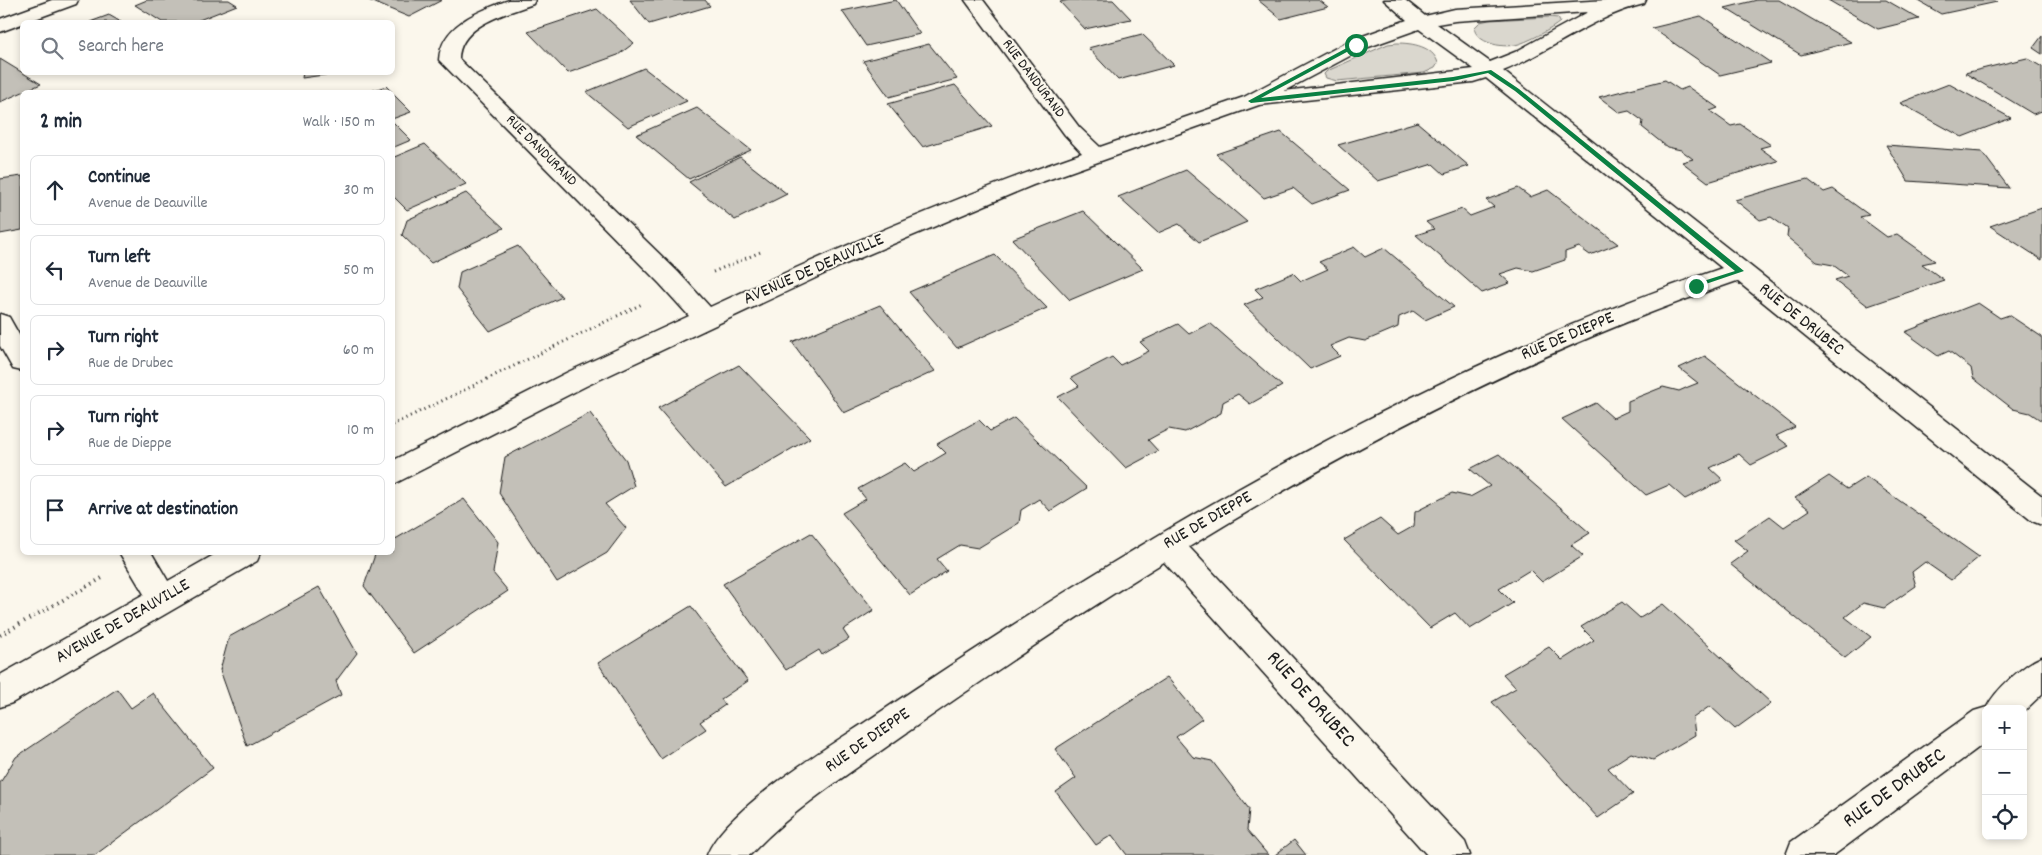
<!DOCTYPE html>
<html lang="en">
<head>
<meta charset="utf-8">
<style>
  :root { --surface:#fff; --page:#f2f2f3; --text:#1f2937; --muted:#747a83; --line:#e0e1e3 }
  body { margin:0; font-family:Dekko,sans-serif; background:var(--page); color:var(--text) }
  .controls { position:absolute; right:15px; bottom:15px; display:grid; overflow:hidden; border-radius:8px; box-shadow:0 2px 8px #0003 }
  .controls button { width:45px; height:45px; display:grid; place-items:center; padding:0; border:0; border-bottom:1px solid var(--line); background:var(--surface); color:var(--text); font:25px sans-serif }
  .stop { position:absolute; width:15px; height:15px; margin:-11px; border:4px solid #0b8043; border-radius:50%; background:#fff }
  .stop.end { background:#0b8043; border-color:#fff; box-shadow:0 1px 5px #0008 }
  .list { margin:0; padding:0; list-style:none }
  h2 { display:flex; justify-content:space-between; align-items:center; height:65px; margin:0; padding:0 20px; font-size:21px }
  h2 small { font-size:16px; font-weight:400; color:var(--muted) }
  .list li { display:grid; grid-template-columns:32px 1fr auto; gap:15px; align-items:center; box-sizing:border-box; height:70px; margin:0 10px 10px; padding:0 10px; border:1px solid var(--line); border-radius:8px }
  .list b { display:block; font-size:19px; white-space:nowrap }
  .list p { margin:0; font-size:16px; white-space:nowrap; color:var(--muted) }
  .list em { font-size:16px; font-style:normal; color:var(--muted) }
  .icon { flex:none; width:28px; height:28px; fill:none; stroke:currentColor; stroke-width:2; stroke-linecap:round; stroke-linejoin:round }
  .map { position:relative; flex:none; width:2042px; height:855px; overflow:hidden }
  .search { position:absolute; background:var(--surface); box-shadow:0 2px 8px #0003; left:20px; top:20px; width:375px; height:55px; display:flex; align-items:center; gap:12px; box-sizing:border-box; padding:0 18px; border-radius:8px; color:var(--muted); font-size:19px }
  .panel { position:absolute; background:var(--surface); box-shadow:0 2px 8px #0003; left:20px; top:90px; width:375px; height:465px; border-radius:8px }
  .map>svg:first-child { display:block }
</style>
</head>
<body>
<div class="map">
<svg width="2042" height="855" viewBox="0 0 2042 855">
  <rect width="100%" height="100%" fill="#fbf7ec"/>
  <filter id="ink" filterUnits="userSpaceOnUse"><feTurbulence type="fractalNoise" baseFrequency=".02" numOctaves="2"/><feDisplacementMap in="SourceGraphic" scale="10" xChannelSelector="R" yChannelSelector="G"/><feConvolveMatrix kernelMatrix="1 2 1 2 8 2 1 2 1" color-interpolation-filters="sRGB"/></filter>
  <g filter="url(#ink)">
    <!-- green -->
    <g fill="#dad7ce" stroke="#7b7a75">
      <path d="M1549,17L1558,18L1560,22C1552,29 1526,43 1515,45C1501,48 1477,43 1474,28L1480,22L1489,20Z"/>
      <path d="M1397,43C1412,43 1433,46 1438,63L1435,68L1424,73L1337,81L1326,78L1324,74L1327,71L1388,44Z"/>
    </g>
    <!-- building -->
    <g fill="#c3c0b8" stroke="#1c1c1c">
      <path d="M147,0H229L237,5L194,22H162L135,5Z"/>
      <path d="M368,0H442L409,17Z"/>
      <path d="M630,0H705L710,6L649,24Z"/>
      <path d="M896,0L920,34L866,46L842,11Z"/>
      <path d="M1069,0H1113L1131,19L1085,29L1060,2Z"/>
      <path d="M1258,0H1319L1328,7L1281,19Z"/>
      <path d="M1757,0H1779L1851,42L1801,55L1725,8Z"/>
      <path d="M1828,0H1886L1919,19L1878,29Z"/>
      <path d="M1917,0H1994L1997,2L1941,14Z"/>
      <path d="M597,9L634,43L618,55L568,73L528,32Z"/>
      <path d="M109,15L121,22H90Z"/>
      <path d="M1701,16L1771,63L1720,75L1652,28Z"/>
      <path d="M1142,34L1174,65L1118,80L1088,48Z"/>
      <path d="M2042,36V54L2033,48Z"/>
      <path d="M929,44L957,79L889,97L863,61Z"/>
      <path d="M2027,58L2042,67V111L2033,114L1965,73Z"/>
      <path d="M0,59L41,84L0,102Z"/>
      <path d="M644,68L687,101L628,127L586,92Z"/>
      <path d="M303,72H346L302,78Z"/>
      <path d="M1665,80L1680,90L1688,87L1718,108L1710,111L1731,126L1740,124L1771,145L1760,148L1778,161L1708,182L1682,162L1693,159L1681,150L1667,147L1642,127L1643,121L1629,111L1620,113L1599,97Z"/>
      <path d="M1949,84L2011,118L1962,137L1900,103Z"/>
      <path d="M955,85L992,126L923,147L888,104Z"/>
      <path d="M386,86L392,92H368Z"/>
      <path d="M392,93L411,112L392,119Z"/>
      <path d="M697,108L751,150L689,179L636,135Z"/>
      <path d="M392,121L411,140L392,148Z"/>
      <path d="M1417,122L1469,166L1444,174L1433,164L1378,181L1338,145Z"/>
      <path d="M1281,132L1350,190L1312,204L1293,188L1264,198L1216,154Z"/>
      <path d="M425,144L466,184L407,210L392,195V158Z"/>
      <path d="M1886,145L1982,152L2009,188L1908,181Z"/>
      <path d="M740,157L787,194L735,220L689,182Z"/>
      <path d="M1186,170L1247,222L1199,242L1179,224L1158,233L1118,197Z"/>
      <path d="M22,176V230L0,234V179Z"/>
      <path d="M1807,179L1824,192L1833,189L1869,215L1860,217L1887,237L1897,234L1935,261L1922,264L1944,280L1868,306L1835,280L1848,276L1833,265L1817,262L1787,237L1788,229L1771,217L1760,220L1735,200Z"/>
      <path d="M1518,188L1530,197L1548,190L1618,244L1590,255L1579,247L1565,252V260L1533,271L1518,268L1500,274L1510,283L1482,293L1416,235L1434,229L1426,222L1462,209L1470,216L1494,207L1486,200Z"/>
      <path d="M466,193L504,228L431,263L402,235L407,220Z"/>
      <path d="M2042,208V260L1990,226Z"/>
      <path d="M1083,211L1143,269L1070,300L1012,239Z"/>
      <path d="M518,246L562,297L490,331L457,289L460,272Z"/>
      <path d="M1354,247L1365,257L1384,248L1454,307L1425,320L1413,311L1399,317L1398,327L1365,341L1349,338L1330,346L1340,356L1310,369L1244,305L1263,297L1255,289L1293,273L1301,281L1328,269L1319,262Z"/>
      <path d="M995,255L1047,308L957,348L909,292Z"/>
      <path d="M1978,303L2000,318L2009,315L2042,337V421L2030,413L2013,409L1973,378L1971,368L1949,351L1938,356L1905,332Z"/>
      <path d="M880,305L935,371L844,413L792,342Z"/>
      <path d="M1210,323L1282,386L1250,404L1238,394L1223,402L1221,413L1185,432L1169,429L1157,435L1148,440L1158,451L1126,468L1058,397L1079,386L1071,378L1112,357L1120,365L1149,351L1140,342L1178,324L1189,334Z"/>
      <path d="M1705,356L1795,427L1776,436L1789,446L1751,465L1739,454L1710,468L1723,480L1685,499L1669,485L1646,495L1562,419L1596,403L1613,418L1628,411V401L1663,387L1679,391L1688,387L1698,383L1679,368Z"/>
      <path d="M739,365L810,438L726,487L658,408Z"/>
      <path d="M590,413L626,460L634,486L605,504L626,528L607,553L557,582L499,493L505,457Z"/>
      <path d="M1014,418L1087,488L1050,511L1039,499L1021,510L1019,523L978,548L960,545L937,559L947,571L910,595L842,513L866,499L858,489L905,463L914,472L946,453L937,444L979,420L990,431Z"/>
      <path d="M1499,454L1590,533L1571,545L1583,556L1542,582L1530,570L1499,589L1513,603L1470,629L1455,613L1430,628L1344,540L1380,519L1398,535L1414,526L1415,512L1452,493L1470,497L1490,486L1470,469Z"/>
      <path d="M1829,476L1847,489L1866,477L1979,557L1951,580L1925,562L1912,572L1916,586L1884,608L1863,603L1845,617L1871,637L1845,658L1730,564L1748,551L1734,540L1770,516L1784,527L1810,510L1795,498Z"/>
      <path d="M464,499L498,542L493,573L508,591L414,653L364,586L376,552H392V541Z"/>
      <path d="M811,533L874,610L843,630L849,639L822,655L819,650L786,670L723,584Z"/>
      <path d="M319,587L357,653L336,681L341,695L247,746L220,670L229,637Z"/>
      <path d="M1622,602L1640,618L1663,604L1771,703L1735,729L1710,706L1693,718L1695,735L1653,760L1631,753L1608,768L1633,794L1598,818L1492,702L1516,688L1503,674L1549,647L1562,660L1594,640L1581,627Z"/>
      <path d="M691,606L748,681L721,699L725,705L700,722L706,729L661,759L598,663Z"/>
      <path d="M1167,677L1202,719L1176,737L1193,757L1212,761L1249,809L1247,830L1268,855H1127L1112,835L1096,845L1056,792L1076,778L1055,749Z"/>
      <path d="M117,689L131,708L153,693L213,768L95,855H0V783L16,757Z"/>
      <path d="M1294,840L1306,855H1275Z"/>
    </g>
    <g fill="none" stroke-linecap="round" stroke-linejoin="round">
      <defs>
        <g id="street">
          <path d="M52,0H78L76,4L0,32V19Z"/>
          <path d="M509,0H535L533,4C506,14 459,25 459,59L678,272L710,307C832,251 955,197 1082,153L1065,135L965,0H983L1079,127L1100,147L1244,97L1349,41L1407,20L1384,0H1405L1425,16L1455,9L1607,0H1646L1644,4C1594,16 1551,51 1503,71L2042,496V525L2032,521L1737,281C1544,347 1363,440 1189,547L1465,842L1470,855H1427L1164,562C1075,617 988,676 902,736C850,773 794,808 750,855H707C726,807 835,743 879,713C1144,535 1419,371 1722,268L1486,78L1473,82L1259,105L1033,185L843,265L586,386L392,485V461L568,372L689,316L660,284L439,60C441,24 480,11 509,0ZM1588,12L1515,52L1490,62L1437,24L1455,21ZM1419,29L1474,69L1284,91L1363,49Z"/>
          <path d="M0,314L9,317L22,340V371L13,369L0,346Z"/>
          <path d="M119,552H151L168,581L219,552H261L257,561L12,703L0,707V675L144,594Z"/>
          <path d="M2042,657V694L2023,712V709H1986V742L1834,855H1786L1791,842L1974,711L1987,707C1995,690 2024,664 2042,657Z"/>
        </g>
      </defs>
      <!-- street casing -->
      <use href="#street" stroke="#1c1c1c" stroke-width="3"/>
      <!-- path-far1 -->
      <g stroke="#1c1c1c" stroke-width="3" stroke-dasharray="1 4" stroke-linecap="butt">
        <path d="M713,272L763,251"/>
        <path d="M392,425L644,303"/>
      </g>
      <!-- path -->
      <path stroke="#1c1c1c" stroke-width="4" stroke-dasharray="1 4.5" stroke-linecap="butt" d="M0,635L104,577"/>
      <!-- street -->
      <use href="#street" fill="#fbf7ec" fill-rule="evenodd"/>
    </g>
  </g>
  <!-- route -->
  <path fill="#0b8043" d="M1356,43L1358,46L1261,98L1453,77L1491,70L1519,89L1744,271L1694,288V284L1735,271L1515,91L1488,73L1453,81L1251,103L1248,101Z"/>
  <g text-anchor="middle" dominant-baseline="central" stroke-width="4" stroke-linejoin="round" paint-order="stroke">
    <!-- far-street labels -->
    <g font-size="15" fill="#1c1c1c" stroke="#fbf7ec">
      <text transform="translate(1033 79) rotate(53)">RUE DANDURAND</text>
      <text transform="translate(541 151) rotate(45)">RUE DANDURAND</text>
    </g>
    <!-- street labels -->
    <g font-size="18" fill="#1c1c1c" stroke="#fbf7ec">
      <text transform="translate(814 270) rotate(-24)">AVENUE DE DEAUVILLE</text>
      <text transform="translate(1801 320) rotate(39)">RUE DE DRUBEC</text>
      <text transform="translate(1568 337) rotate(-23)">RUE DE DIEPPE</text>
      <text transform="translate(1208 521) rotate(-30)">RUE DE DIEPPE</text>
      <text transform="translate(123 622) rotate(-30)">AVENUE DE DEAUVILLE</text>
      <text transform="translate(868 741) rotate(-35)">RUE DE DIEPPE</text>
    </g>
    <!-- near-street labels -->
    <g font-size="21" fill="#1c1c1c" stroke="#fbf7ec">
      <text transform="translate(1310 700) rotate(48)">RUE DE DRUBEC</text>
      <text transform="translate(1895 789) rotate(-36)">RUE DE DRUBEC</text>
    </g>
  </g>
</svg>
<div class="controls">
<button>+</button>
<button>−</button>
<button><svg class="icon" aria-label="locate" viewBox="0 0 24 24"><circle cx="12" cy="12" r="6"/><path d="M12 2v4M12 18v4M2 12h4M18 12h4"/></svg></button>
</div>
<div class="stop" style="left:1356px;top:45px"></div>
<div class="stop end" style="left:1696px;top:286px"></div>
<div class="search"><svg class="icon" aria-label="search" viewBox="0 0 24 24"><circle cx="10" cy="10" r="6"/><path d="M15 15l6 6"/></svg>Search here</div>
<section class="panel">
<h2>2 min<small>Walk · 150 m</small></h2>
<ul class="list">
<li><svg class="icon" aria-label="ahead" viewBox="0 0 24 24"><path d="M12 20V5M6 11l6-6 6 6"/></svg><div><b>Continue</b><p>Avenue de Deauville</p></div><em>30 m</em></li>
<li><svg class="icon" aria-label="left" viewBox="0 0 24 24"><path d="M17 20v-9H6M10 6l-5 5 5 5"/></svg><div><b>Turn left</b><p>Avenue de Deauville</p></div><em>50 m</em></li>
<li><svg class="icon" aria-label="right" viewBox="0 0 24 24"><path d="M7 20v-9h11M14 6l5 5-5 5"/></svg><div><b>Turn right</b><p>Rue de Drubec</p></div><em>60 m</em></li>
<li><svg class="icon" aria-label="right" viewBox="0 0 24 24"><path d="M7 20v-9h11M14 6l5 5-5 5"/></svg><div><b>Turn right</b><p>Rue de Dieppe</p></div><em>10 m</em></li>
<li><svg class="icon" aria-label="arrive" viewBox="0 0 24 24"><path d="M6 21V4h12l-3 4 3 4H6"/></svg><div><b>Arrive at destination</b></div></li>
</ul>
</section>
</div>
</body>
</html>
